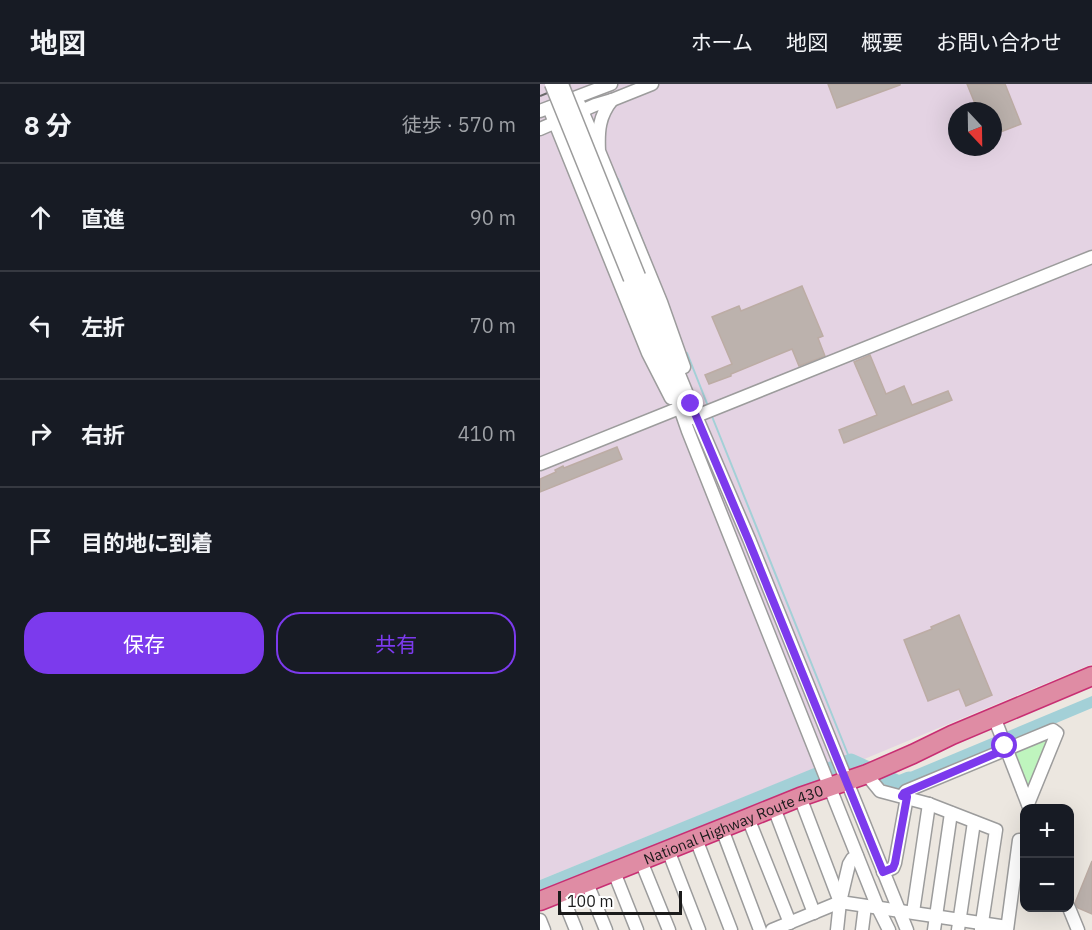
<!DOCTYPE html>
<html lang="ja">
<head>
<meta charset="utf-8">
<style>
  :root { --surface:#171b24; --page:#20242c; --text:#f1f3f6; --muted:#9ea1a6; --line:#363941; --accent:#7c3aed }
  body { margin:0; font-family:"IBM Plex Sans","Noto Sans JP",sans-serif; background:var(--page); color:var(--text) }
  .controls { position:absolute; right:18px; bottom:18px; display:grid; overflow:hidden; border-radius:12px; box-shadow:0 6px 24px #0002 }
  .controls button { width:54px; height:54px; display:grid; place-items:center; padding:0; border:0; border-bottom:2px solid var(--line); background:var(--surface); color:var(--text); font:30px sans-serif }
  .compass { position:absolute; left:408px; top:18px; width:54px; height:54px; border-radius:50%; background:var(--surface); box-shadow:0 6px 24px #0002; rotate:158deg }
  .scale { position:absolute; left:18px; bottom:15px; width:124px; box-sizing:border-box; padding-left:6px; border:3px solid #1b1b1b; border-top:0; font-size:16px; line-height:21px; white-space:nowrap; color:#1b1b1b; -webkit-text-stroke:4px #fff; paint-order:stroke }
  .stop { position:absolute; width:18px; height:18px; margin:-14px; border:4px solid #7c3aed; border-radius:50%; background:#fff }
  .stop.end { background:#7c3aed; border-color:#fff; box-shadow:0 2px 6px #0008 }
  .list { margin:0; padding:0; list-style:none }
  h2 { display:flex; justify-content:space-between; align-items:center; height:78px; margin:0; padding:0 24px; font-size:26px }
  h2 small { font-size:20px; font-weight:400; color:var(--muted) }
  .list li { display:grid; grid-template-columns:39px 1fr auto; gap:18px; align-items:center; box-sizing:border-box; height:108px; padding:0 24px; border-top:2px solid var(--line) }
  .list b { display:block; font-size:22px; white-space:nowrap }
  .list em { font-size:20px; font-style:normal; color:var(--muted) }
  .actions { display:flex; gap:12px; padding:18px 24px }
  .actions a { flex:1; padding:14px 0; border:2px solid var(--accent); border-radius:24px; text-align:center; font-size:21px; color:var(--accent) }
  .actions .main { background:var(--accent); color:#fff }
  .icon { flex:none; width:33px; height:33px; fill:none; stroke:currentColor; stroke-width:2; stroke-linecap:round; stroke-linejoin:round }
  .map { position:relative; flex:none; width:552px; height:846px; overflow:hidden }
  header { display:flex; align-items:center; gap:36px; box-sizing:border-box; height:84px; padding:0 30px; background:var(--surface); border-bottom:2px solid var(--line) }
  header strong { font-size:28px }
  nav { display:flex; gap:33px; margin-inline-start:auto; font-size:21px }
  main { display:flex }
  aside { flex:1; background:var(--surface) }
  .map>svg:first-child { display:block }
</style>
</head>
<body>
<header>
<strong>地図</strong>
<nav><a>ホーム</a><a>地図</a><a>概要</a><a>お問い合わせ</a></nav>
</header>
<main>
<aside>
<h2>8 分<small>徒歩 · 570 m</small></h2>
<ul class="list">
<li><svg class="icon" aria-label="ahead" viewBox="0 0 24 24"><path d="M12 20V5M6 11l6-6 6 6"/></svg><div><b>直進</b></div><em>90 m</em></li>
<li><svg class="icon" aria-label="left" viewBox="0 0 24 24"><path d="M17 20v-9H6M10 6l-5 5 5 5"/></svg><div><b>左折</b></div><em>70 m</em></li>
<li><svg class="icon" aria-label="right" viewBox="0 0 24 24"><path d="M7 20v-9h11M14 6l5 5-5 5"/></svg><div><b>右折</b></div><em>410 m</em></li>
<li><svg class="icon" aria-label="arrive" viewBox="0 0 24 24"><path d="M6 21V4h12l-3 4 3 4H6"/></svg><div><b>目的地に到着</b></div></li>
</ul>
<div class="actions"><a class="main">保存</a><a>共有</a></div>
</aside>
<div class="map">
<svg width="552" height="846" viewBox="0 0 552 846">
  <rect width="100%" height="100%" fill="#ece7e0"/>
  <!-- industrial -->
  <path fill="#e4d3e3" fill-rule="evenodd" d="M0,0H552V580L322,676L311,672L310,670L0,796ZM417,27H453V63H417Z"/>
  <!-- park -->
  <path fill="#bff5be" d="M508,653L511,656L488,709L474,673L479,664Z"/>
  <!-- water -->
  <path fill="#a3d0d7" d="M552,612V624L360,705L346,698Z"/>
  <!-- pier -->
  <path fill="#fff" d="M324,676L360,692L345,698L310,681Z"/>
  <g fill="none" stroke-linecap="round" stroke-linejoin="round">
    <!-- stream -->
    <g stroke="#a3d0d7" stroke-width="2">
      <path d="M78,95L111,178"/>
      <path d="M147,269L168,322"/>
      <path d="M171,330L309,673"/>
      <path d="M0,799L278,685"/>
    </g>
    <!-- river -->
    <path stroke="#a3d0d7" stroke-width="15" d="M0,804L311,677L359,699L369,695"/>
  </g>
  <!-- building -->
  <g fill="#bcb2ad" stroke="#bcaca4" stroke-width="1.5">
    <path d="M288,0H360V1L297,24Z"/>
    <path d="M427,0H465L481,40L453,51V27H438Z"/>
    <path d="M262,202L283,252L278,254L285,272L259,282L252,265L191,290V292L169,300L165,291L192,280L172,233L199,222L201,227Z"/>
    <path d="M330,271L346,310L364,302L372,321L408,307L412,316L304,359L299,346L337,331L314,278Z"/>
    <path d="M77,363L82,375L0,408V395L16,388L15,386L23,382L24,384Z"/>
    <path d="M419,531L452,611L426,622L419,605L388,617L364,556L392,545L391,543Z"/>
    <path d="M552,777V830L538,824L535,819Z"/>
  </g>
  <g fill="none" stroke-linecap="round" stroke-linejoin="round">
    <defs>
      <g id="minor">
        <path d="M72,16C59,32 58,47 59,67L121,218L144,283"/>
        <path d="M39,20L56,59"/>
        <path d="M9,24L108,269L131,314"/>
        <path d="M0,27L71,0"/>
        <path d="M0,45L55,21L72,16L112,0"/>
        <path d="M99,192L156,332L209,455L367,846"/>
        <path d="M90,195L134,307L148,347L300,729L338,824L349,846"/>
        <path d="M149,335L552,173"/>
        <path d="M0,380L147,321"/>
        <path d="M454,633L489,723"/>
        <path d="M331,696L340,707L389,720L456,746L441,845"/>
        <path d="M362,712L366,707L513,646L517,649L488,720"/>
        <path d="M260,713L300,818"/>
        <path d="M234,724L274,829"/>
        <path d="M208,734L250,839"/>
        <path d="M182,745L220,846"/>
        <path d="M156,755L191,846"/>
        <path d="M128,766L159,846"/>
        <path d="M101,777L129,846"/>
        <path d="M74,788L97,846"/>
        <path d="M343,788L353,784L355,779L367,713"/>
        <path d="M47,799L66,846"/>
        <path d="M21,809L36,846"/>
        <path d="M529,824L538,846"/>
        <path d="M373,828L389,720"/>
        <path d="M0,836L4,846"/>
        <path d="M232,846L300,818L467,843"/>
        <path d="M297,846L300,818L309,780L312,775L317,772"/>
        <path d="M322,846L325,822"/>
        <path d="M394,846L411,729"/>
        <path d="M418,846L434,738"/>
        <path d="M467,846L479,756"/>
      </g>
      <g id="highway">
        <path id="s1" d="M0,817L208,734L260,713L327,690L373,670L412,651L552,592"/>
      </g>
    </defs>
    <!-- minor casing -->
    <use href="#minor" stroke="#9c9c9c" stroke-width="15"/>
    <!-- highway casing -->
    <use href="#highway" stroke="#c82f73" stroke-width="21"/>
    <!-- minor -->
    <use href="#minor" stroke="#fff" stroke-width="12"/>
    <!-- highway -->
    <use href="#highway" stroke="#df8ca4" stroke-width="18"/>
    <!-- rail -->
    <path stroke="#696969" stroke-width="2" stroke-dasharray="12 12" stroke-linecap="butt" d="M0,12L30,0"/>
    <defs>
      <g id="minor-bridge">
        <path d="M11,0L90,195"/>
        <path d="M22,0L99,192"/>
      </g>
    </defs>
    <!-- minor-bridge casing -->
    <use href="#minor-bridge" stroke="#9c9c9c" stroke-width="15" stroke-linecap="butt"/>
    <!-- minor-bridge -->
    <use href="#minor-bridge" stroke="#fff" stroke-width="12"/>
  </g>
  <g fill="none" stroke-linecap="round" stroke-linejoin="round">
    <!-- route -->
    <path stroke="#7c3aed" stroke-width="8" d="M151,320L208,455L343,788L353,784L355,779L367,713L362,712L364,709L466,665L465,662"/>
  </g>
  <g text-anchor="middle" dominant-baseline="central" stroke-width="4.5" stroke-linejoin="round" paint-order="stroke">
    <!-- street labels -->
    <g font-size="15" fill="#1b1b1b" stroke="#fff">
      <text stroke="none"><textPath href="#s1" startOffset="208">National Highway Route 430</textPath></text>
    </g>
  </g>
</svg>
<div class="controls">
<button>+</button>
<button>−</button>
</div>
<svg class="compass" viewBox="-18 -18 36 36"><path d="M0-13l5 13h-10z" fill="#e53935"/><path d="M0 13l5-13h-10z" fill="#9ea1a6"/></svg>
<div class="scale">100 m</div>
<div class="stop" style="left:465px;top:662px"></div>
<div class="stop end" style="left:151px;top:320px"></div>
</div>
</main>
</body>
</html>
